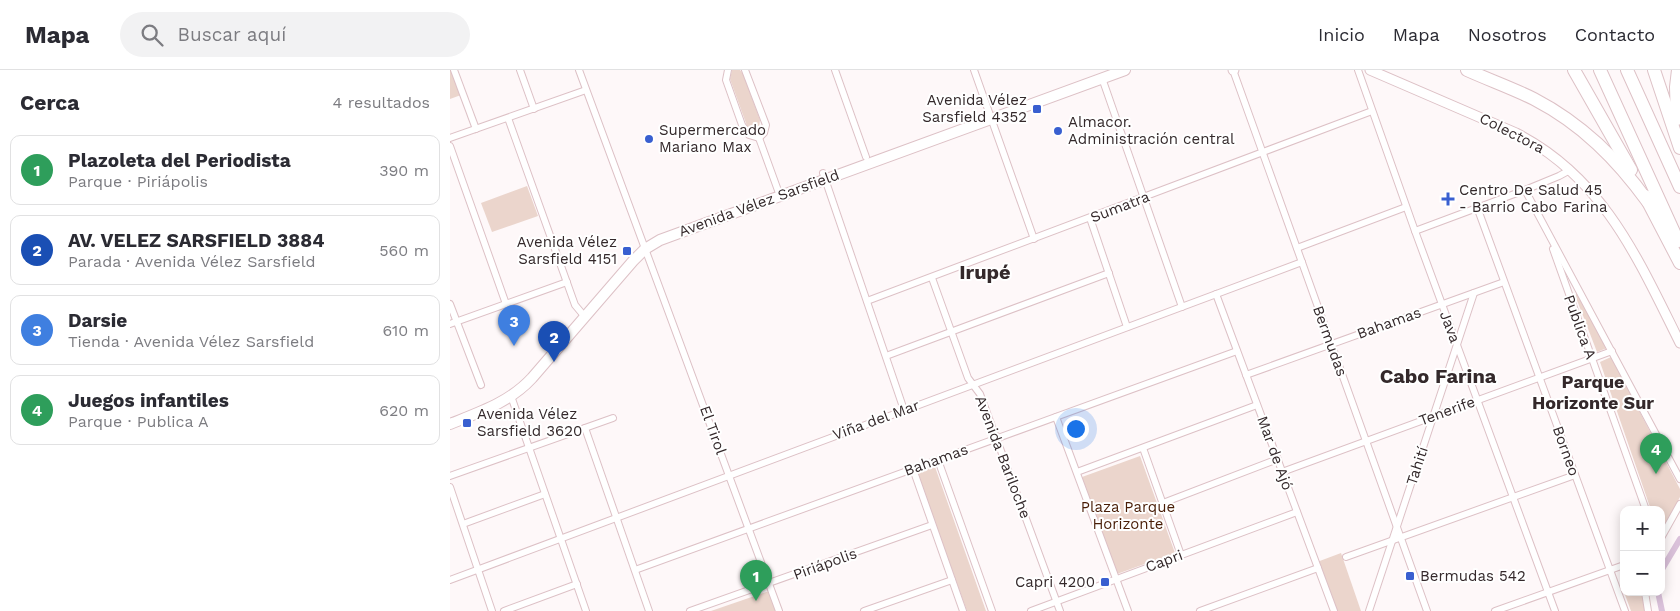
<!DOCTYPE html>
<html lang="es">
<head>
<meta charset="utf-8">
<style>
  :root { --surface:#fff; --page:#f2f2f3; --text:#2b2b33; --muted:#7c7c81; --line:#e1e1e2; --accent:#7c3aed }
  body { margin:0; font-family:"Work Sans",sans-serif; background:var(--page); color:var(--text) }
  .controls { position:absolute; right:15px; bottom:15px; display:grid; overflow:hidden; border-radius:10px; box-shadow:0 2px 12px #0003 }
  .controls button { width:45px; height:45px; display:grid; place-items:center; padding:0; border:0; border-bottom:1px solid var(--line); background:var(--surface); color:var(--text); font:25px sans-serif }
  .you { position:absolute; left:625px; top:358px; width:18px; height:18px; margin:-12px; border:4px solid #fff; border-radius:50%; background:#1a73e8; box-shadow:0 0 0 8px #1a73e833 }
  .badge { display:grid; place-items:center; width:32px; height:32px; border-radius:50%; background:var(--accent); color:#fff; font-size:16px; font-weight:700 }
  .pin { position:absolute; translate:-50% -41px; filter:drop-shadow(0 1px 2px #0008) }
  .pin::after { content:''; position:absolute; top:26px; width:18px; height:15px; background:inherit; clip-path:polygon(0 0,100% 0,50% 100%) }
  .list { margin:0; padding:0; list-style:none }
  h2 { display:flex; justify-content:space-between; align-items:center; height:65px; margin:0; padding:0 20px; font-size:21px }
  h2 small { font-size:16px; font-weight:400; color:var(--muted) }
  .list li { display:grid; grid-template-columns:32px 1fr auto; gap:15px; align-items:center; box-sizing:border-box; height:70px; margin:0 10px 10px; padding:0 10px; border:1px solid var(--line); border-radius:10px }
  .list b { display:block; font-size:19px; white-space:nowrap }
  .list p { margin:0; font-size:16px; white-space:nowrap; color:var(--muted) }
  .list em { font-size:16px; font-style:normal; color:var(--muted) }
  .icon { flex:none; width:28px; height:28px; fill:none; stroke:currentColor; stroke-width:2; stroke-linecap:round; stroke-linejoin:round }
  .map { position:relative; flex:none; width:1230px; height:541px; overflow:hidden }
  header { display:flex; align-items:center; gap:30px; box-sizing:border-box; height:70px; padding:0 25px; background:var(--surface); border-bottom:1px solid var(--line) }
  header strong { font-size:24px }
  nav { display:flex; gap:28px; margin-inline-start:auto; font-size:18px }
  .search { width:350px; height:45px; background:var(--page); display:flex; align-items:center; gap:12px; box-sizing:border-box; padding:0 18px; border-radius:28px; color:var(--muted); font-size:19px }
  main { display:flex }
  aside { flex:1; background:var(--surface) }
  .map>svg:first-child { display:block }
</style>
</head>
<body>
<header>
<strong>Mapa</strong>
<div class="search"><svg class="icon" aria-label="search" viewBox="0 0 24 24"><circle cx="10" cy="10" r="6"/><path d="M15 15l6 6"/></svg>Buscar aquí</div>
<nav><a>Inicio</a><a>Mapa</a><a>Nosotros</a><a>Contacto</a></nav>
</header>
<main>
<aside>
<h2>Cerca<small>4 resultados</small></h2>
<ul class="list">
<li><span class="badge" style="background:#2e9e5b">1</span><div><b>Plazoleta del Periodista</b><p>Parque · Piriápolis</p></div><em>390 m</em></li>
<li><span class="badge" style="background:#1a4fb4">2</span><div><b>AV. VELEZ SARSFIELD 3884</b><p>Parada · Avenida Vélez Sarsfield</p></div><em>560 m</em></li>
<li><span class="badge" style="background:#3f7fe0">3</span><div><b>Darsie</b><p>Tienda · Avenida Vélez Sarsfield</p></div><em>610 m</em></li>
<li><span class="badge" style="background:#2e9e5b">4</span><div><b>Juegos infantiles</b><p>Parque · Publica A</p></div><em>620 m</em></li>
</ul>
</aside>
<div class="map">
<svg width="1230" height="541" viewBox="0 0 1230 541">
  <rect width="100%" height="100%" fill="#fef8f9"/>
  <!-- green -->
  <g fill="#ebd5cc">
    <path d="M0,0H2L11,25L0,29Z"/>
    <path d="M282,0H290L293,4L310,50L309,59L305,61L297,56L280,9Z"/>
    <path d="M77,116L88,146L42,162L31,133Z"/>
    <path d="M1128,223L1157,278L1147,282L1125,225Z"/>
    <path d="M1161,287L1230,419V427L1214,458L1211,459V440H1201L1150,292Z"/>
    <path d="M690,386L725,483L667,504L632,407Z"/>
    <path d="M484,394L536,541H517L466,401Z"/>
    <path d="M891,483L911,541H886L867,492Z"/>
    <path d="M319,521L326,541H261Z"/>
    <path d="M1174,522H1194V541H1181Z"/>
  </g>
  <g fill="none" stroke-linecap="round" stroke-linejoin="round">
    <!-- canal -->
    <g stroke="#dac1da" stroke-width="6">
      <path d="M1211,501L1230,469"/>
      <path d="M1208,522L1212,541"/>
    </g>
    <defs>
      <g id="street">
        <path d="M4,0L26,59"/>
        <path d="M70,0L84,39"/>
        <path d="M129,0L329,541"/>
        <path d="M278,0L276,10L292,55L299,65L309,68"/>
        <path d="M295,0L316,55L314,63L309,68"/>
        <path d="M385,0L416,87"/>
        <path d="M524,0L584,169"/>
        <path d="M783,0L977,541"/>
        <path d="M908,0L965,161L1105,541"/>
        <path d="M652,8L732,237"/>
        <path d="M58,48L125,235L135,247"/>
        <path d="M0,68L136,20"/>
        <path d="M309,68L330,126"/>
        <path d="M0,76L56,234"/>
        <path d="M373,103L454,340"/>
        <path d="M1075,120L1230,409"/>
        <path d="M1027,137L1175,541"/>
        <path d="M640,148L677,257"/>
        <path d="M965,161L1075,120L1109,106L1120,100"/>
        <path d="M847,178L956,137"/>
        <path d="M1103,179L1196,440"/>
        <path d="M482,208L518,308L530,324L610,541"/>
        <path d="M766,224L884,541"/>
        <path d="M417,231L922,41"/>
        <path d="M0,234L31,315"/>
        <path d="M0,254L117,212"/>
        <path d="M436,286L659,203"/>
        <path d="M796,305L1054,212"/>
        <path d="M61,326L136,541"/>
        <path d="M606,347L678,541"/>
        <path d="M135,358L199,541"/>
        <path d="M693,378L731,485"/>
        <path d="M488,390L542,541"/>
        <path d="M463,399L513,541"/>
        <path d="M627,402L807,335"/>
        <path d="M832,402L1162,281"/>
        <path d="M0,406L163,348"/>
        <path d="M0,417L42,541"/>
        <path d="M713,433L828,389"/>
        <path d="M13,454L95,424"/>
        <path d="M1211,468L1230,434"/>
        <path d="M896,487L1125,405"/>
        <path d="M185,500L787,281"/>
        <path d="M0,510L852,192"/>
        <path d="M1195,522L1198,541"/>
        <path d="M54,541L127,514"/>
        <path d="M240,541L482,455"/>
        <path d="M414,541L502,510"/>
        <path d="M581,541L847,442"/>
        <path d="M750,541L868,498"/>
        <path d="M919,541L1024,223"/>
        <path d="M1045,541L1174,495"/>
      </g>
      <g id="secondary">
        <path d="M783,0H784"/>
        <path d="M920,0L1066,63C1154,108 1188,189 1230,273"/>
      </g>
      <path id="primary" d="M0,354C30,342 60,332 82,308L183,191L195,179L210,170L675,0"/>
      <g id="highway">
        <path d="M1017,0C1039,10 1062,18 1084,29C1132,54 1167,89 1198,132"/>
        <path d="M1124,0L1181,100"/>
        <path d="M1150,0L1228,171"/>
        <path d="M1177,0L1230,117"/>
        <path d="M1204,0L1230,78"/>
        <path d="M1227,49L1226,17L1228,0"/>
        <path d="M1195,126L1230,193"/>
      </g>
    </defs>
    <!-- street casing -->
    <use href="#street" stroke="#ddc1c6" stroke-width="8"/>
    <!-- secondary casing -->
    <use href="#secondary" stroke="#ddc1c6" stroke-width="11"/>
    <!-- primary casing -->
    <use href="#primary" stroke="#ddc1c6" stroke-width="12"/>
    <!-- highway casing -->
    <use href="#highway" stroke="#ddc1c6" stroke-width="14"/>
    <!-- street -->
    <use href="#street" stroke="#fff" stroke-width="6"/>
    <!-- secondary -->
    <use href="#secondary" stroke="#fff" stroke-width="9"/>
    <!-- primary -->
    <use href="#primary" stroke="#fff" stroke-width="10"/>
    <!-- highway -->
    <use href="#highway" stroke="#fff" stroke-width="12"/>
  </g>
  <!-- markers -->
  <g fill="#395fd0" stroke="#fff" stroke-width="2">
    <rect x="582" y="34" width="10" height="10" rx="2.5"/>
    <circle cx="608" cy="61" r="5"/>
    <circle cx="199" cy="69" r="5"/>
    <path d="M995.5 121.5h5v5h5v5h-5v5h-5v-5h-5v-5h5z"/>
    <rect x="172" y="176" width="10" height="10" rx="2.5"/>
    <rect x="12" y="348" width="10" height="10" rx="2.5"/>
    <rect x="955" y="501" width="10" height="10" rx="2.5"/>
    <rect x="650" y="507" width="10" height="10" rx="2.5"/>
  </g>
  <g text-anchor="middle" dominant-baseline="central" stroke-width="4" stroke-linejoin="round" paint-order="stroke">
    <!-- poi labels -->
    <g font-size="15" fill="#34292b" stroke="#fff" text-anchor="start">
      <text x="577" y="30" text-anchor="end">Avenida Vélez<tspan x="577" dy="17">Sarsfield 4352</tspan></text>
      <text x="618" y="52">Almacor.<tspan x="618" dy="17">Administración central</tspan></text>
      <text x="209" y="60">Supermercado<tspan x="209" dy="17">Mariano Max</tspan></text>
      <text x="1009" y="120">Centro De Salud 45<tspan x="1009" dy="17">- Barrio Cabo Farina</tspan></text>
      <text x="167" y="172" text-anchor="end">Avenida Vélez<tspan x="167" dy="17">Sarsfield 4151</tspan></text>
      <text x="27" y="344">Avenida Vélez<tspan x="27" dy="17">Sarsfield 3620</tspan></text>
      <text x="970" y="506">Bermudas 542</text>
      <text x="645" y="512" text-anchor="end">Capri 4200</text>
    </g>
    <!-- street labels -->
    <g font-size="15" fill="#34292b" stroke="#fff">
      <text transform="translate(1062 63) rotate(27)">Colectora</text>
      <text transform="translate(309 133) rotate(-20)">Avenida Vélez Sarsfield</text>
      <text transform="translate(670 137) rotate(-21)">Sumatra</text>
      <text transform="translate(939 253) rotate(-20)">Bahamas</text>
      <text transform="translate(1000 257) rotate(69)">Java</text>
      <text transform="translate(1130 257) rotate(70)">Publica A</text>
      <text transform="translate(880 271) rotate(70)">Bermudas</text>
      <text transform="translate(997 341) rotate(-20)">Tenerife</text>
      <text transform="translate(426 350) rotate(-20)">Viña del Mar</text>
      <text transform="translate(263 360) rotate(70)">El Tirol</text>
      <text transform="translate(1116 381) rotate(70)">Borneo</text>
      <text transform="translate(825 383) rotate(70)">Mar de Ajó</text>
      <text transform="translate(553 387) rotate(69)">Avenida Bariloche</text>
      <text transform="translate(486 390) rotate(-20)">Bahamas</text>
      <text transform="translate(967 396) rotate(-72)">Tahití</text>
      <text transform="translate(714 491) rotate(-20)">Capri</text>
      <text transform="translate(375 494) rotate(-20)">Piriápolis</text>
    </g>
    <!-- park labels -->
    <g font-size="15" fill="#481d06" stroke="#fff">
      <text x="678" y="437">Plaza Parque<tspan x="678" dy="17">Horizonte</tspan></text>
    </g>
    <!-- quarter labels -->
    <g font-size="18" font-weight="bold" fill="#34292b" stroke="#fff">
      <text x="1143" y="311">Parque<tspan x="1143" dy="21">Horizonte Sur</tspan></text>
    </g>
    <!-- district labels -->
    <g font-size="20" font-weight="bold" fill="#34292b" stroke="#fff">
      <text x="535" y="202">Irupé</text>
      <text x="988" y="306">Cabo Farina</text>
    </g>
  </g>
</svg>
<div class="controls">
<button>+</button>
<button>−</button>
</div>
<div class="you"></div>
<div class="pin badge" style="left:306px;top:531px;background:#2e9e5b">1</div>
<div class="pin badge" style="left:104px;top:292px;background:#1a4fb4">2</div>
<div class="pin badge" style="left:64px;top:276px;background:#3f7fe0">3</div>
<div class="pin badge" style="left:1206px;top:404px;background:#2e9e5b">4</div>
</div>
</main>
</body>
</html>
